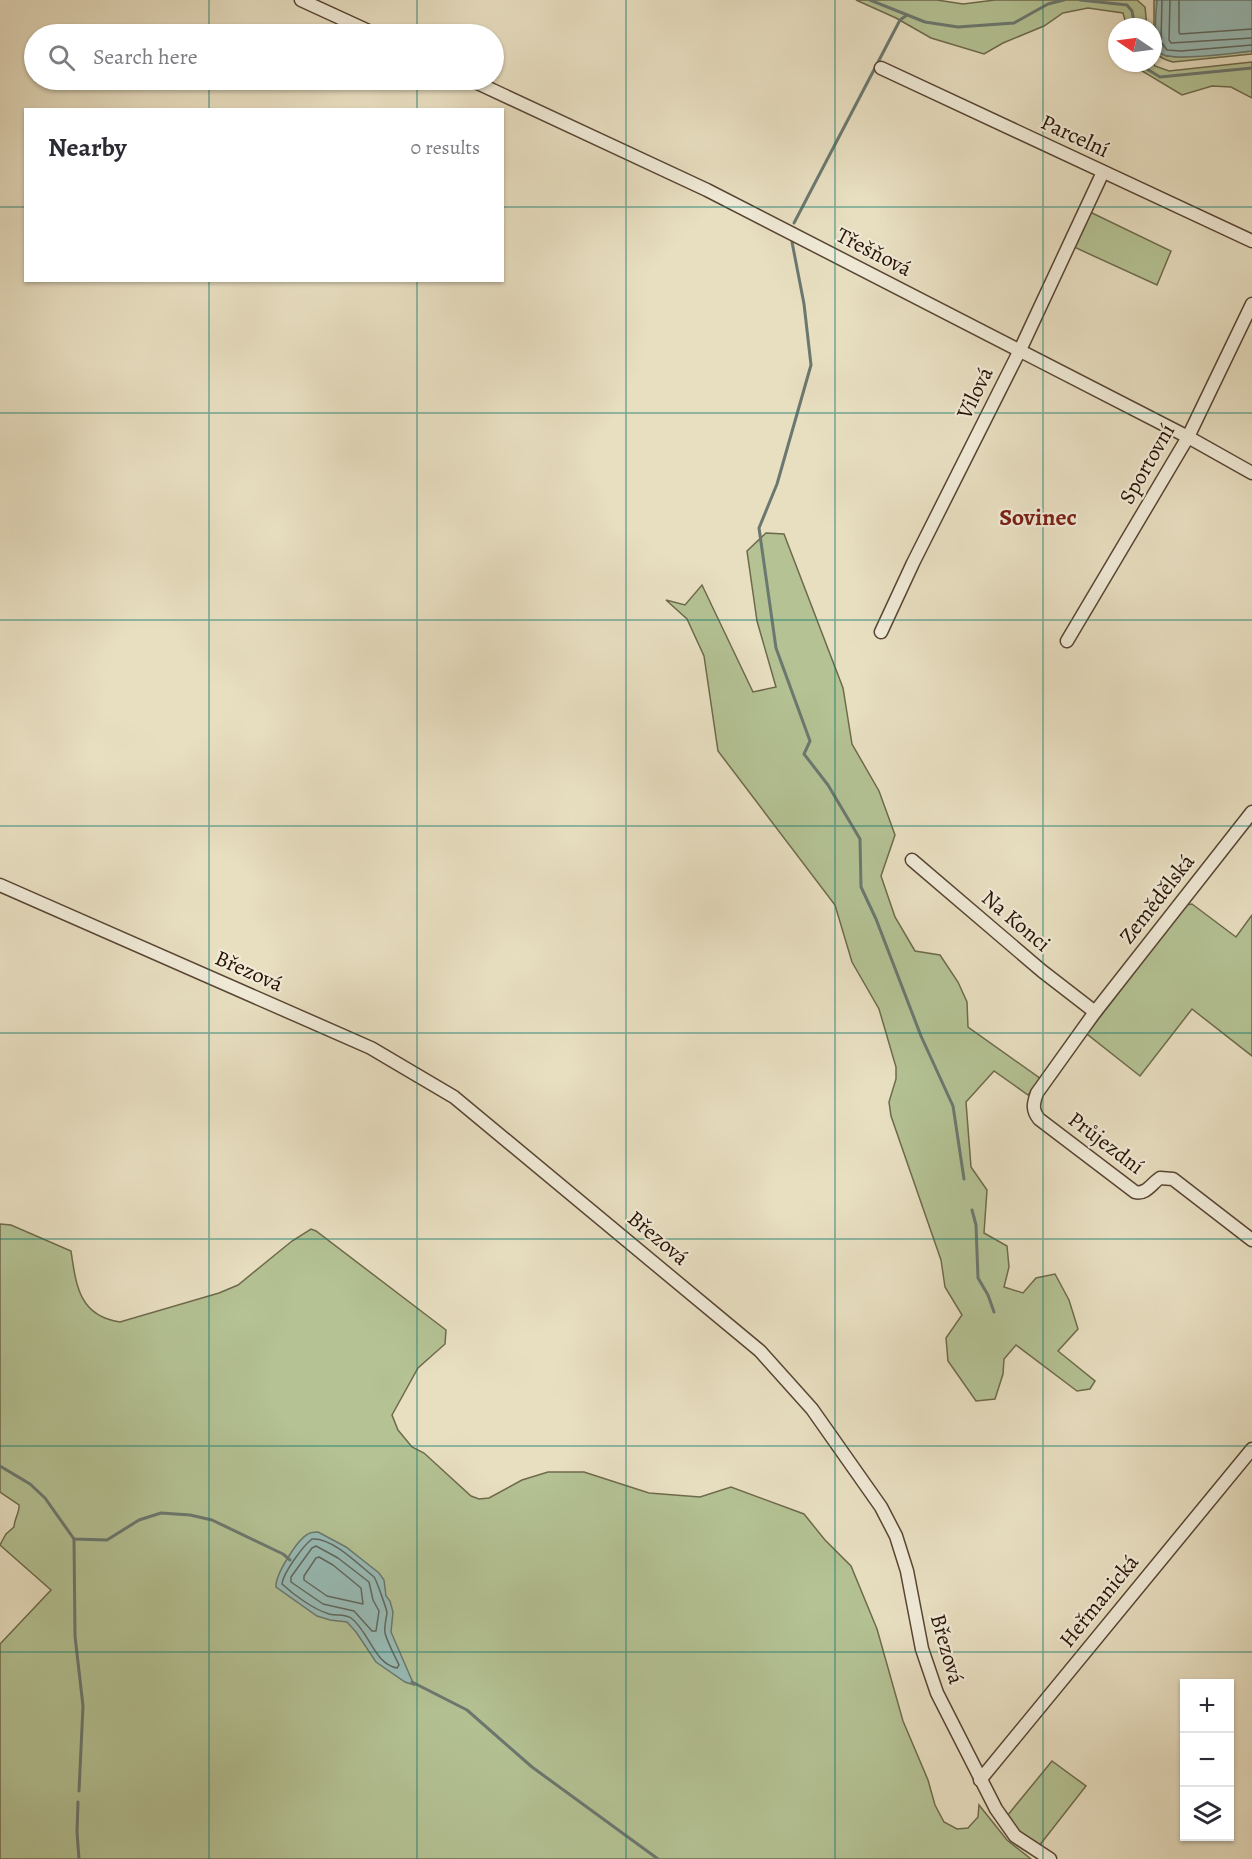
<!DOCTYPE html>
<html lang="en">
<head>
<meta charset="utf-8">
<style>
  :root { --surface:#fff; --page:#f2f2f3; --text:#2b2b33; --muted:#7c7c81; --line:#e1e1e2 }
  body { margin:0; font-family:Alegreya,serif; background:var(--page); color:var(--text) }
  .controls { position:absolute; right:18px; bottom:18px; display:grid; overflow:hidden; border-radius:0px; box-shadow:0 2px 4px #0004 }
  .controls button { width:54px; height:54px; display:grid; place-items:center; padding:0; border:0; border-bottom:2px solid var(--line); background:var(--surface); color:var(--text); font:30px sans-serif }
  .compass { position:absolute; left:1108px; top:18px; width:54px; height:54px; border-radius:50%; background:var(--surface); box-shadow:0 2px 4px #0004; rotate:283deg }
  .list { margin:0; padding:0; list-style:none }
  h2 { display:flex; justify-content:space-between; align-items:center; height:78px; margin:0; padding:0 24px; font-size:26px }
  h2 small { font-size:20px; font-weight:400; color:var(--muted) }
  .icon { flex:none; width:33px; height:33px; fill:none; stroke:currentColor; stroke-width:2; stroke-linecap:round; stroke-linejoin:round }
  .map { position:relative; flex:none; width:1252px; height:1859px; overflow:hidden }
  .search { position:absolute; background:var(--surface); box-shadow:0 2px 4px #0004; left:24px; top:24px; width:480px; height:66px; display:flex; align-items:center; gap:15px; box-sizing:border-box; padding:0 21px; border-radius:33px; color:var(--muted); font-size:22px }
  .panel { position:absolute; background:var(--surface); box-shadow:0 2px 4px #0004; left:24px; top:108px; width:480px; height:174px; border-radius:0px }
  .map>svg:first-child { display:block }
</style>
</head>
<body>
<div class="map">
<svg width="1252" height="1859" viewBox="0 0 1252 1859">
  <rect width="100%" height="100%" fill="#e8dfc1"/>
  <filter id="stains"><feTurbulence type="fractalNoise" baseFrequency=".00333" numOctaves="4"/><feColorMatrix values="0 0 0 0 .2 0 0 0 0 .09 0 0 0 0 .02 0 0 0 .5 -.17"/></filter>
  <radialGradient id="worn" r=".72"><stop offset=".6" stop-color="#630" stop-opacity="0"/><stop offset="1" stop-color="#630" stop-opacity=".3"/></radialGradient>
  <!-- green -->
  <g fill="#b4c294" stroke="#6e6a4c" stroke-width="1.5">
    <path d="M856,0H937L963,4L995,0H1137L1145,7L1147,27H1127L1123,13L1088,8L1063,13L1044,26L1003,43L984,54L931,38L896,18Z"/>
    <path d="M1154,0H1157L1156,45L1166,56L1181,57L1252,51V54L1173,62C1163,59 1157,57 1154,47Z"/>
    <path d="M1252,62V98L1231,87L1212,86L1182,95L1142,71L1136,63H1153L1155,66L1169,71Z"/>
    <path d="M1090,212L1171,251L1157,285L1074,247Z"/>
    <path d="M766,533L784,534L843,688L852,744L879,791L895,835L881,876L895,917L915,951L940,955L958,982L967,1002L968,1027L1041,1079L1028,1095L994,1071L966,1102L971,1167L987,1190L984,1233L1007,1246L1009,1267L1004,1287L1023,1293L1036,1278L1055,1274L1069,1300L1078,1329L1058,1351L1095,1381L1090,1389L1077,1391L1016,1345L1004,1359L1003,1374L995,1399L976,1401L948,1361L946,1338L962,1315L945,1287L941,1260L891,1116L889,1102L896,1079V1067L879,1009L852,962L835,905L718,751L704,656L687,619L666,600L685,605L702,585L753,692L776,687L757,621L747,551Z"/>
    <path d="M1192,904L1236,937L1252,915V1056L1192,1009L1140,1076L1087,1034L1186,905Z"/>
    <path d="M0,1224L11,1225L71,1251C76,1285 79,1316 120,1322L219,1293L238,1285L292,1241L311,1229L316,1231L446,1330L445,1344L418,1368L392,1415L398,1430L412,1447L424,1453L471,1496L479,1499L489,1498L522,1480L548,1472H584L649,1493L700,1497L731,1487L804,1514L825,1540L851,1566L877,1629L903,1721L928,1780L935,1805L944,1822L957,1829L968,1828L978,1817L979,1805L1007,1840L1031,1859H0V1644L51,1590L0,1545L6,1534L14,1527C14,1519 20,1512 19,1505L0,1492Z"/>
    <path d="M1052,1761L1086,1786L1039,1846L1022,1836L1007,1816Z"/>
  </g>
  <!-- water -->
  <g fill="#98bcb7" stroke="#6b786f" stroke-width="1.5">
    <path d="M1157,0H1252V51C1236,53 1167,63 1159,52C1153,43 1156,11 1157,0Z"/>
    <path d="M318,1532L346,1547L379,1573L384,1580L386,1596L390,1601L393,1612L391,1632L414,1685L405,1682L376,1662L356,1632L347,1622L330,1620L317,1616L276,1587C275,1575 297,1540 308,1534C311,1532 314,1532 318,1532Z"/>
  </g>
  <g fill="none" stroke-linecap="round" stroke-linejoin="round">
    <!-- shore -->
    <g stroke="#60675e" stroke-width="1.5">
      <path d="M1162,0L1161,42L1167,50L1181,51L1252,45"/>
      <path d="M1170,0L1169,40L1171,43L1252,38"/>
      <path d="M1179,0V32L1180,34L1252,29"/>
      <path d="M312,1539C332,1537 359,1565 374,1577C376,1579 387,1610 387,1613C386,1620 384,1626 385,1633C388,1644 394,1654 399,1665L397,1668C374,1664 369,1631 351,1618C345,1614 336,1616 329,1614C313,1609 294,1595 282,1584C283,1573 303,1546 312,1539Z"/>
      <path d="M316,1546L338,1558L369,1582L373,1600L379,1611L376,1631H372L354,1611L323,1604L291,1582V1577L312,1548Z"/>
      <path d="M319,1557L333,1565L361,1588L363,1604L327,1596L304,1580V1576L316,1558Z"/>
    </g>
    <!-- stream -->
    <g stroke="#6b786f" stroke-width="3">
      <path d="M870,0L925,22L958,27L1014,23L1048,4L1064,0"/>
      <path d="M1080,0L1127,5L1132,11L1135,27"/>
      <path d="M1141,63L1142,66L1160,77L1252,68"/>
      <path d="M794,223L900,20L907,15"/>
      <path d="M792,242L804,304L811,365L777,484L759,528L776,648L810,741L804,754L828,785L860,839L861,887L876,919L921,1036L953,1106L964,1179"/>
      <path d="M972,1210L976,1225L978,1278L988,1295L994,1312"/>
      <path d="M0,1466L30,1484L45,1498L74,1539L107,1540L139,1520L161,1513L190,1515L212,1520L283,1554L290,1560"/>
      <path d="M74,1539L75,1636L83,1706L79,1791"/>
      <path d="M412,1682L467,1710L532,1767L658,1859"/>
      <path d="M78,1802L77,1832L79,1859"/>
    </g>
    <defs>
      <g id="minor">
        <path d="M301,0L375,34"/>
        <path d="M881,68L1252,241"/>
        <path d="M471,80L707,190L1188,437L1252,473"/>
        <path d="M881,632L913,563L1020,350L1103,172"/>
        <path d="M1067,641L1188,437L1252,304"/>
        <path d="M1252,812L1095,1012L1037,1093C1033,1104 1032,1110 1039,1119L1135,1192C1146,1195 1152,1183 1160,1178L1173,1179L1252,1240"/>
        <path d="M912,860L1042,971L1095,1012"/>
        <path d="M0,885L371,1048L454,1097L760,1351L812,1409L881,1507L896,1536L907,1571L922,1649L937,1693L996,1809L1015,1836L1050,1859"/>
        <path d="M980,1780L1252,1449"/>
      </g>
    </defs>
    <!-- minor casing -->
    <use href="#minor" stroke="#584533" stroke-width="15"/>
    <!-- minor -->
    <use href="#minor" stroke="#f0ead7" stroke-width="12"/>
  </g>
  <!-- grid -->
  <path fill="none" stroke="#0f766e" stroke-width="1.5" stroke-opacity="0.55" d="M209,0V34M417,0V34M626,0V1859M835,0V1859M1043,0V1859M209,80V110M417,80V110M0,207H26M502,207H1252M209,280V1859M417,280V1859M0,413H1252M0,620H1252M0,826H1252M0,1033H1252M0,1239H1252M0,1446H1252M0,1652H1252"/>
  <g text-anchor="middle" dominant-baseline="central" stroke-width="4.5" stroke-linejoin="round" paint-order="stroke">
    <!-- street labels -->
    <g font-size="22" fill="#281204" stroke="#f0ead7">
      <text transform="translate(1075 136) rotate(25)">Parcelní</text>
      <text transform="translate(874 252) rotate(27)">Třešňová</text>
      <text transform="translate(975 393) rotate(-64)">Vilová</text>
      <text transform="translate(1147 464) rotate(-60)">Sportovní</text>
      <text transform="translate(1157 899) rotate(-52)">Zemědělská</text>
      <text transform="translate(1016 921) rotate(40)">Na Konci</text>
      <text transform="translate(249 971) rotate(24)">Březová</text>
      <text transform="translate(1106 1143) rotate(37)">Průjezdní</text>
      <text transform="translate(658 1238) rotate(40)">Březová</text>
      <text transform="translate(1099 1601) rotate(-51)">Heřmanická</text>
      <text transform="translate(947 1649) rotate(74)">Březová</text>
    </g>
    <!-- neighbourhood labels -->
    <g font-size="24" font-weight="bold" fill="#7a1f14" stroke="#f0ead7">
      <text x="1038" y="517">Sovinec</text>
    </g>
  </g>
  <rect width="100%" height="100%" filter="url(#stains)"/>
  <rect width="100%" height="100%" fill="url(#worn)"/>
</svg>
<div class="controls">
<button>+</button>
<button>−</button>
<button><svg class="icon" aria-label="layers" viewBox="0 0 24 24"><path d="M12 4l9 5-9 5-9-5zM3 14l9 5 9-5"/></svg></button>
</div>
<svg class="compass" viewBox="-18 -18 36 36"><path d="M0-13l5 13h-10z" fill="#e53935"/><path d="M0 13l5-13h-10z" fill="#7c7c81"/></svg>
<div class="search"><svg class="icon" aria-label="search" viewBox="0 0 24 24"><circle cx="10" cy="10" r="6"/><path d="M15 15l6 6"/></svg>Search here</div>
<section class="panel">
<h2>Nearby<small>0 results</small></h2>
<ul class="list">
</ul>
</section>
</div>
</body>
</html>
